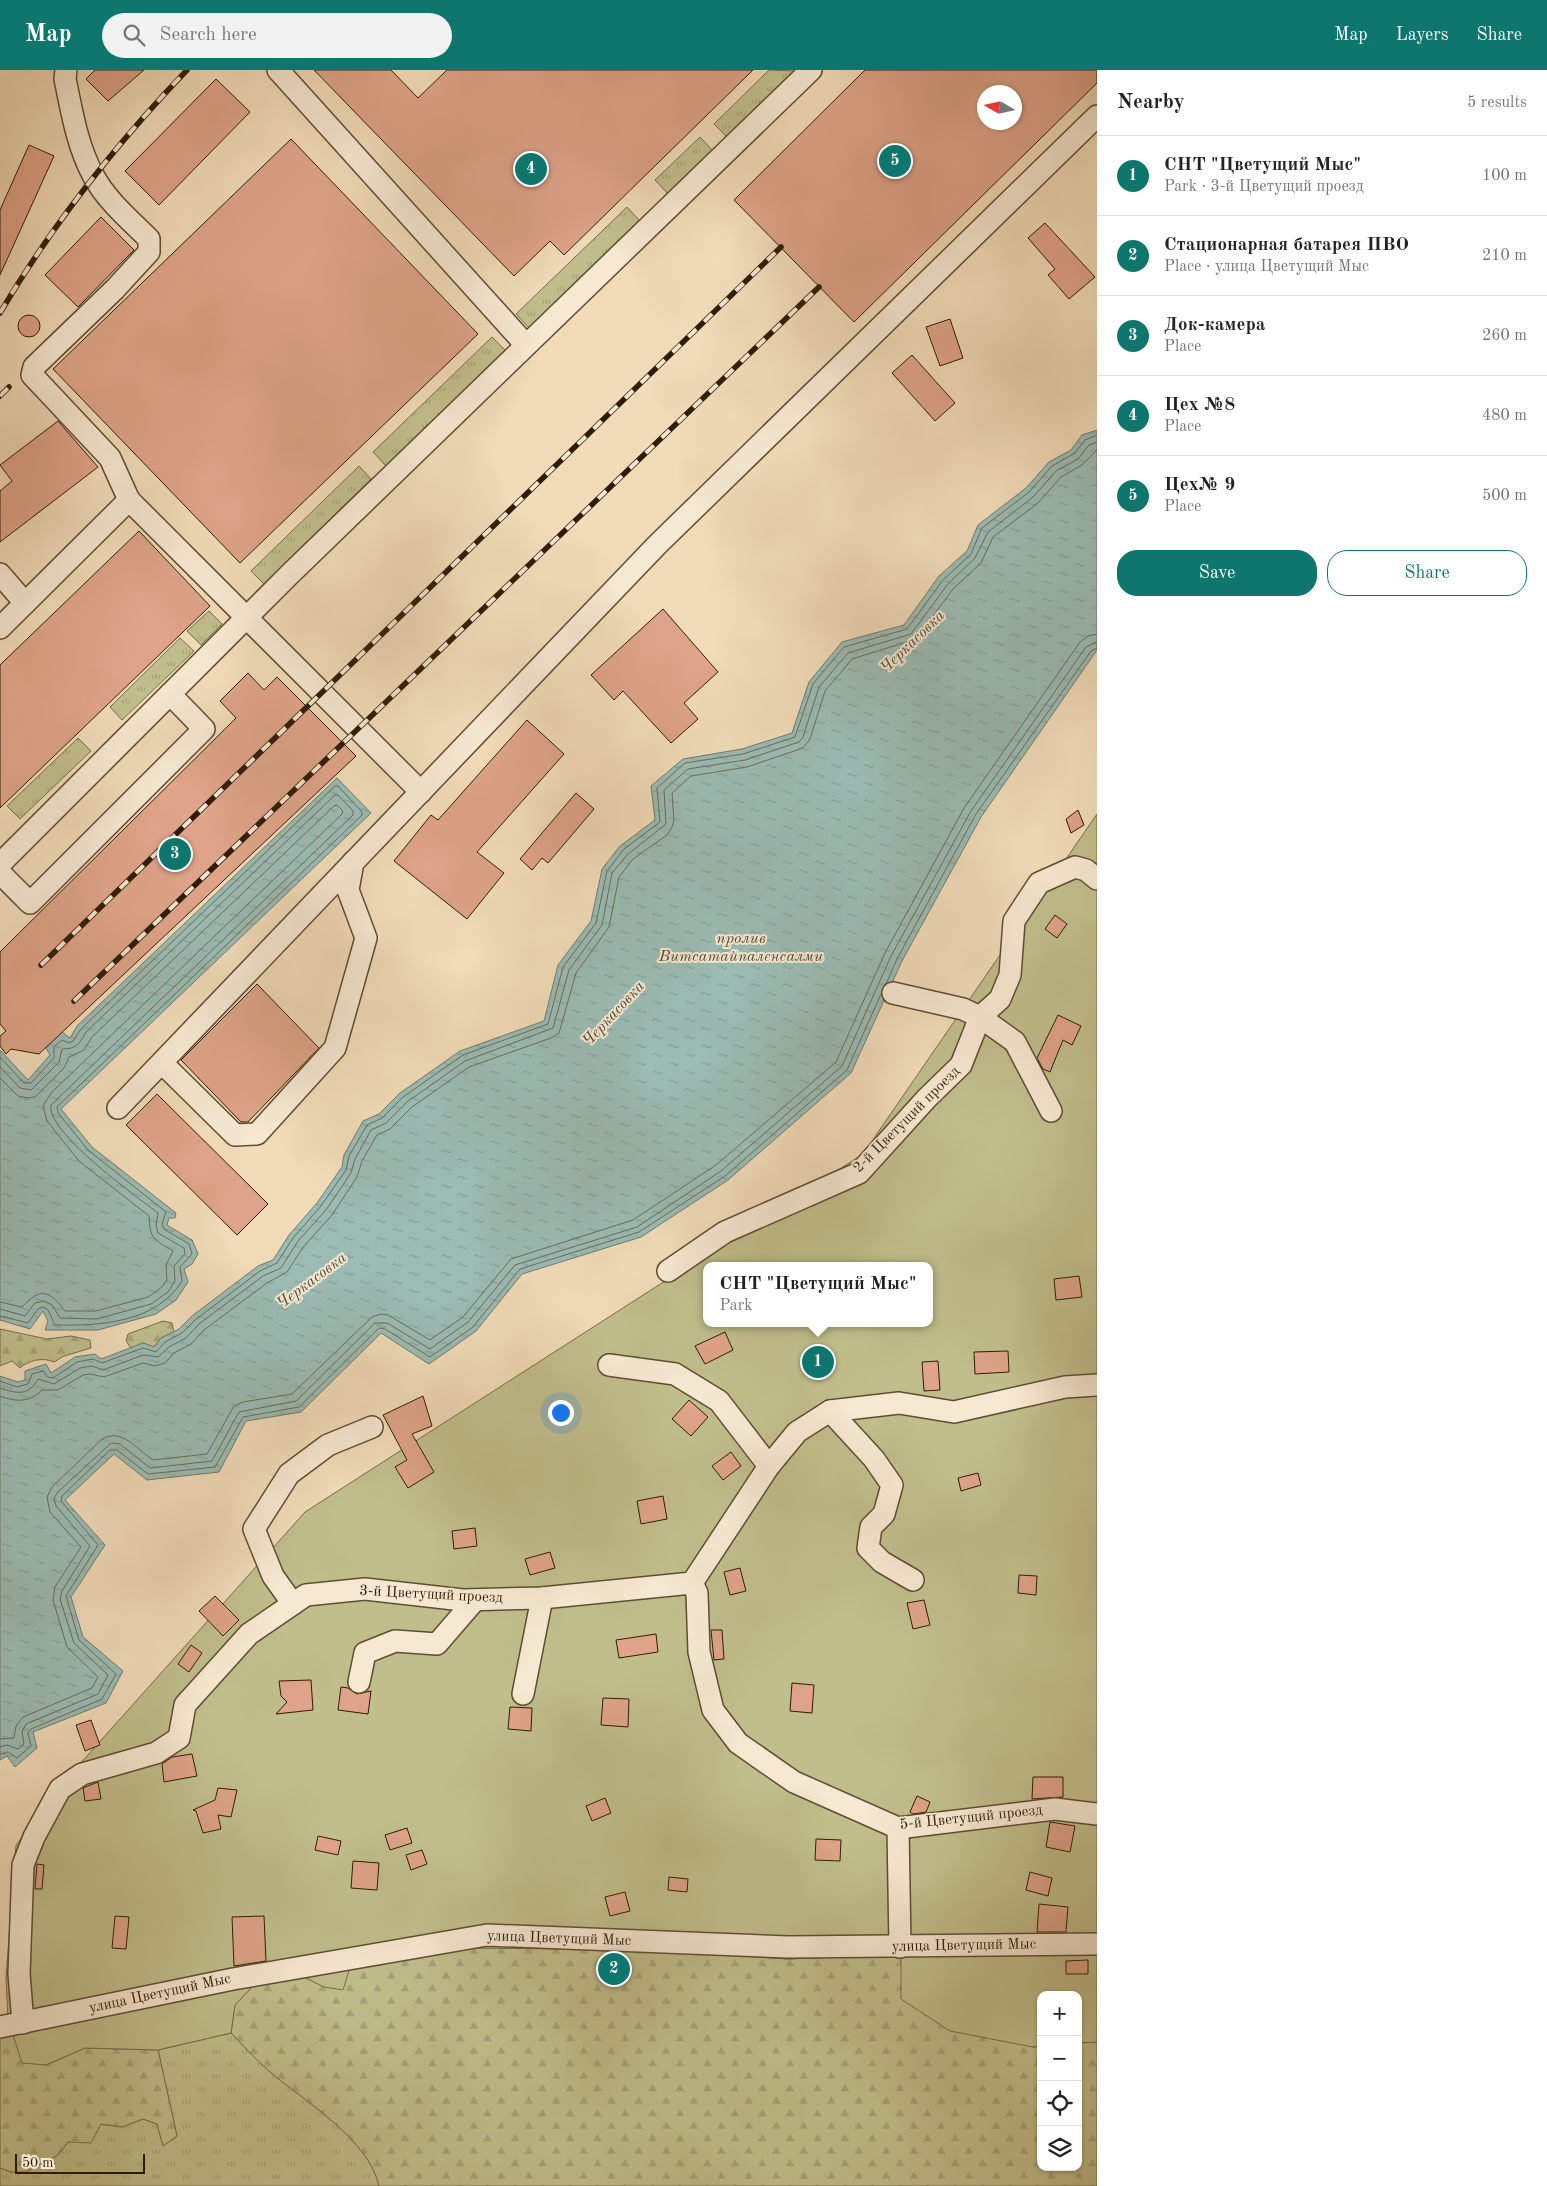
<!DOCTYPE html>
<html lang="en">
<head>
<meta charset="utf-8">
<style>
  :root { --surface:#fff; --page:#f2f2f2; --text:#222; --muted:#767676; --line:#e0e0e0; --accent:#0f766e }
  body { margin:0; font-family:"Old Standard TT",serif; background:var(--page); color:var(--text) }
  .controls { position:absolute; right:15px; bottom:15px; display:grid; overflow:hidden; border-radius:10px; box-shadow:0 1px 4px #0004 }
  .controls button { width:45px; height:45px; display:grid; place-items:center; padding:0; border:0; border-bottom:1px solid var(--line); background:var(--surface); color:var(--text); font:25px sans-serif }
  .compass { position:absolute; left:977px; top:15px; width:45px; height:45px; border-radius:50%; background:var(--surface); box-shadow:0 1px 4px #0004; rotate:279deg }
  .scale { position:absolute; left:15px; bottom:12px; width:130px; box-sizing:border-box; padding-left:5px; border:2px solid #301c06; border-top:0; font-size:14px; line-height:18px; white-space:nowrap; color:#301c06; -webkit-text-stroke:4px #f6e8d1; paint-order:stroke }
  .you { position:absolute; left:560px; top:1342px; width:18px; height:18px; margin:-12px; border:4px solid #fff; border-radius:50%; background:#1a73e8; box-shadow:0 0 0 8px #1a73e833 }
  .badge { display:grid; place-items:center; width:32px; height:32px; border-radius:50%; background:var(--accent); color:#fff; font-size:16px; font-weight:700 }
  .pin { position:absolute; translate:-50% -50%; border:2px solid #fff; box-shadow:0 1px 5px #0006 }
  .popup { position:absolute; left:703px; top:1192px; width:230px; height:65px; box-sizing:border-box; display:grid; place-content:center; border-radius:10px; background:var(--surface); filter:drop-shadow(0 1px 4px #0005); font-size:16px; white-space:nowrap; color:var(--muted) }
  .popup b { font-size:19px; color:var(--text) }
  .popup::after { content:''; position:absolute; left:50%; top:100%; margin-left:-10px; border:10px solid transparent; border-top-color:var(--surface) }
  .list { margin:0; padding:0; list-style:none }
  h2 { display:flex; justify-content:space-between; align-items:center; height:65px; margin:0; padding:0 20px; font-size:21px }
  h2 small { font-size:16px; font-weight:400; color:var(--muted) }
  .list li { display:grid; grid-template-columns:32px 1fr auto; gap:15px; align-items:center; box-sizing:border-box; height:80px; padding:0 20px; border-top:1px solid var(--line) }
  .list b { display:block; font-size:19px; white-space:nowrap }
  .list p { margin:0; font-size:16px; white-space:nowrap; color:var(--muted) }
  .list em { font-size:16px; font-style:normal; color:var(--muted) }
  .actions { display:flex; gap:10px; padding:15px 20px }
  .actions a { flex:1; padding:11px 0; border:1px solid var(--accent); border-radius:20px; text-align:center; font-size:18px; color:var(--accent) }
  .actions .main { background:var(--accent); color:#fff }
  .icon { flex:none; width:28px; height:28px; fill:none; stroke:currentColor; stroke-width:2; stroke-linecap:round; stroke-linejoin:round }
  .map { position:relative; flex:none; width:1097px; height:2116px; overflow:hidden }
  header { display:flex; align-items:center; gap:30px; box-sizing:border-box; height:70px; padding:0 25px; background:var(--accent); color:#fff }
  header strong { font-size:24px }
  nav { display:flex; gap:28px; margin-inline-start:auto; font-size:18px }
  .search { width:350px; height:45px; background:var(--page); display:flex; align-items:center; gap:12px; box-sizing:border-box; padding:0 18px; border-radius:28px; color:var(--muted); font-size:19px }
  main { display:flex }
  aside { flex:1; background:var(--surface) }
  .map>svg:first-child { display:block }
</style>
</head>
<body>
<header>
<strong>Map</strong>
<div class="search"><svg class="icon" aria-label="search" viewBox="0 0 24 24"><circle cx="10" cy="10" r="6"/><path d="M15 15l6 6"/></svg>Search here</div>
<nav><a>Map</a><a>Layers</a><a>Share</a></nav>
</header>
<main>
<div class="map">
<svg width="1097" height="2116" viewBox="0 0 1097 2116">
  <defs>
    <pattern id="grass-tufts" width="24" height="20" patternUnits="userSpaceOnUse" patternTransform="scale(1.25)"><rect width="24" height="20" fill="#c0be8b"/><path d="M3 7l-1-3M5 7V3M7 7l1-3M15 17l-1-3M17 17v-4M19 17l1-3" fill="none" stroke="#a5a376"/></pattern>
    <pattern id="forest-firs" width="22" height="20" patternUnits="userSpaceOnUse" patternTransform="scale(1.25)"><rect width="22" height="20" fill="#c0be8b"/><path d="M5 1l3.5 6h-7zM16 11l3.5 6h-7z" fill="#a5a376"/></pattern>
    <pattern id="water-ripples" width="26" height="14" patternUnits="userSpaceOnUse" patternTransform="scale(1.25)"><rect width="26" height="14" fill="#9bbbb3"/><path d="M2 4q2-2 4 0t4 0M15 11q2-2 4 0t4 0" fill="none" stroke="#86a098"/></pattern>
  </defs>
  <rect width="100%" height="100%" fill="#f1dbb8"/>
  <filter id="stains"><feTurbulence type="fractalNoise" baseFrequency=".004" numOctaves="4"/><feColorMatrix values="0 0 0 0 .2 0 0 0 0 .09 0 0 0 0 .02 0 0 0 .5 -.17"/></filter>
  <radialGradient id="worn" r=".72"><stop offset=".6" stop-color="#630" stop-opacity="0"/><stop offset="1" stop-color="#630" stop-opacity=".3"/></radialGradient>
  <!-- grass -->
  <g fill="url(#grass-tufts)" stroke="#786d48">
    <path d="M769,0L795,1L727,67L714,54Z"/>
    <path d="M700,67L713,81L668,124L655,110Z"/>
    <path d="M627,137L640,151L529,258L516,244Z"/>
    <path d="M492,267L505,280L386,396L373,382Z"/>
    <path d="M359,396L371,409L264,514L251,501Z"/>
    <path d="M209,541L222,554L201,575L187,561Z"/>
    <path d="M180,568L194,581L122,650L110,637Z"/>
    <path d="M78,668L91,681L20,749L7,736Z"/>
    <path d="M231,1963C244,1976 256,1990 269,2001C304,2031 369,2069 379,2116H0V2098L11,2102H26L58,2085L68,2072L100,2054L122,2057L143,2049L157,2054L163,2076L177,2066L158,1980Z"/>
  </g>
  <!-- forest -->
  <g fill="url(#forest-firs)" stroke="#786d48">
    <path d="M163,1251L172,1253L174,1262L161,1268L154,1277L143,1273L131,1278L126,1271L128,1264Z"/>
    <path d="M0,1259L47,1269L71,1266L90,1270L91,1278L64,1286L54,1292C43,1287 29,1290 20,1298L12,1291L0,1296Z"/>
    <path d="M541,1877L658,1880L788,1889L901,1884L1033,1977L1041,1976V2097H1078V1973L1097,1972V2116H379C369,2069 304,2031 269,2001C256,1990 244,1976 231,1963L235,1935L253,1916L277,1909L304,1907L324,1917L345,1907L351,1894L469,1878Z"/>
    <path d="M0,1949L46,1995L85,1978L158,1980L177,2066L163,2076L157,2054L143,2049L122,2057L101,2054L91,2073L68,2072L58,2085L26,2102H11L0,2098Z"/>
  </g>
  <!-- garden -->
  <path fill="#c0be8b" stroke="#786d48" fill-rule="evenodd" d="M1097,744V1972L1078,1973V1925H1041V1976L1033,1977L950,1961L901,1929V1884L788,1889L658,1880L469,1878L351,1894L343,1920L324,1917L304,1907L253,1916L235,1935L231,1963L158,1980L85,1978L46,1995L22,1993L8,1949L6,1908L16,1775L78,1696L305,1442L863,1084ZM707,1196H929V1253H707Z"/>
  <!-- water -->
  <g fill="url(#water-ripples)" stroke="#707b6e">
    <path d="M1097,360V580L981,747L902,891L851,1003L728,1110L641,1167L522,1204L476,1261L429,1294L381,1263L301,1342L246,1351L219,1402L147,1410L114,1384L65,1430L105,1475L71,1527L83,1567L123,1601L106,1633L33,1662L37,1678L15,1697L7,1686L0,1690V1306L18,1312L25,1310V1301L46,1294L51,1303L75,1287L95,1284L101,1289L143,1273L154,1277L161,1268L179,1259L192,1246L258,1196L273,1190L289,1165L317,1133L342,1097L344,1085L363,1051L379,1044L400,1023L460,981L544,951L558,895L591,851L602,799L620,776L655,750L651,716L683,689L742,679L792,663L809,612L842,572L904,555L939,506L967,481L978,455L1026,418L1049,392L1071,380L1082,365Z"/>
    <path d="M337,708L371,743L61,1039L92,1077L176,1143L175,1148H169L167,1155L192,1170L198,1184L192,1194L184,1199L188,1212L176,1230L156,1244L98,1260H45L48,1251L43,1241L30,1259L0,1250V980L28,1010L50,985L46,978L62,962L70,968L77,956Z"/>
  </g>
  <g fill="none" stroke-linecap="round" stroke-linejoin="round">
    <!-- shore -->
    <g stroke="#666c5c" stroke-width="1">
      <path d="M886,914L897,889L976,744L1091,581L1097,578"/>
      <path d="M0,987L24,1013H31L54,988V977L62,970L69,973L73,971L81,959L335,716H338L362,742V745L57,1037L58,1043L88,1080L166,1142L162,1154L164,1159L189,1174L192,1184L180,1197L182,1211C156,1253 99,1256 55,1255L48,1240L43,1237L38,1239L28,1253L0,1246"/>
      <path d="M0,997L20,1018L31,1020L59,992L62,979C76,979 79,975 86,962L335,725H338L353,741V745L51,1035C46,1062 136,1126 158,1143L156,1155L158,1163L184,1178L185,1184L174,1196L175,1211L168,1222L151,1234L97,1249L60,1248L52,1235L44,1231L35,1233L25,1246L0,1239"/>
      <path d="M0,1008L18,1026L28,1028L35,1027L64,998L69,987L84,980L92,967L334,736L337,735L343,741L342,744L51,1023L43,1036L47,1051L79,1091L149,1146C150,1169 153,1169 173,1181L166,1195L167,1210L162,1217L148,1227L96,1241H65C49,1220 41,1217 22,1237L0,1232"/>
      <path d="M0,1311L17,1317L28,1314L32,1304L43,1301L48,1307L53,1308L77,1292L93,1289L102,1293L143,1278L156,1282L165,1272L182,1263L195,1250L260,1201L277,1193L293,1168L321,1136L346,1100L349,1086L367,1055L382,1048L403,1027L463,985L548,954L563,897L596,853L607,801L624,779L660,752L657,718L685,693L743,684L795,667L813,614L844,577L907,559L943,510L971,484L982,458L1029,422L1052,396L1075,383L1085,370L1097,365"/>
      <path d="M0,1318C17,1324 29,1326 38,1309L54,1314L80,1298L92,1296L103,1300L143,1285L158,1287L169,1277L186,1268L199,1254L263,1206L281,1198L298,1171L326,1140L351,1103L355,1089L371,1060L386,1053L407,1032L465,991L553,958L569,900L602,855L612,803L628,784L666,754L664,720L688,699L745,690L799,672L803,667L819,617L848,583L911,564L948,514L975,488L988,462L1033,427L1056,401L1078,389L1089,375L1097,372"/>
      <path d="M0,1326C16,1332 29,1333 42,1320H58L83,1305L90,1304L104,1307L143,1293L155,1296L165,1293L174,1283L191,1274L204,1260L267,1213L287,1202L304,1176L332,1145L357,1107L362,1091L377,1065L390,1059L412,1037L469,997L551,968L559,963L576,903L609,857L619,807L633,789L667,765L672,757L674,750L672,723L691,706L747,697L803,678L810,669L825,621L852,589L916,569L953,519L981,493L993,467L1038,433L1061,407L1082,395L1097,380"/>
      <path d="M0,1669L14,1668L16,1656L23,1647L92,1618L98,1607L67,1577L53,1530L55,1517L81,1477L50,1442L47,1427L52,1417L101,1370C121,1356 137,1380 153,1390L207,1384L234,1336L243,1332L292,1324L372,1247L381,1244L388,1245L430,1270L463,1247L511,1189L633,1150L716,1095L836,992L885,883L964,738L1080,572L1088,566L1097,564"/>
      <path d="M0,1677L7,1675L18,1679L24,1674L22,1662L26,1654L98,1624L108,1605L74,1573L60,1529L62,1521L90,1476L56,1436L54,1428L58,1422L111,1373L120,1374L150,1398L212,1391L239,1342L296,1331L375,1253H387L430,1279L468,1252L515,1195L637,1157L721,1101L842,996L891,886L971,741L1086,577L1097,572"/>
      <path d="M0,1684L8,1682L17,1688L31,1676L28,1663L31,1659L102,1629L116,1604L79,1570L66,1526L98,1475L61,1431L62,1426L110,1380H117L148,1404L215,1397L243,1347L299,1337L379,1258L385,1259L430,1287L473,1257L520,1199L639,1162L725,1106L847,1000L881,924"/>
    </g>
  </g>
  <!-- building -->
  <g fill="#dea388" stroke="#301c06" fill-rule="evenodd">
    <path d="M95,0H144L108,31L86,9Z"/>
    <path d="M314,0H391L418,28L447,0H753L564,185L550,171L514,206Z"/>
    <path d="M865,0H1097V13L854,252L734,130ZM984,22H1014V52H984Z"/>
    <path d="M216,9L250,42L159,135L125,101Z"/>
    <path d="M291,69L478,264L240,493L53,299Z"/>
    <path d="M29,75L54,86L0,205V140Z"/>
    <path d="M101,147L134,180L78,237L45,205Z"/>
    <path d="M1045,153L1095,207L1069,229L1048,205L1055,199L1028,168Z"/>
    <circle cx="29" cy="256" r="11"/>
    <path d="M950,249L963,288L940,296L926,257Z"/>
    <path d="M912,285L955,333L935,351L892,303Z"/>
    <path d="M58,351L98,397L0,472V421L12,411L0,395Z"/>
    <path d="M139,461L210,536L0,738V595Z"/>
    <path d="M663,539L718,602L684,633L698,649L671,673L623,621L614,630L591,605Z"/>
    <path d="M248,603L264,620L277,607L356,686L39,984L11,979L6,984L0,976V966L6,961L0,954V882L236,648L220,631Z"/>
    <path d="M527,650L564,684L477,782L504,803L467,849L394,791L431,745L438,750Z"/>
    <path d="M576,723L594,739L548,793L542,788L532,800L520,789Z"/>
    <path d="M1078,740L1084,755L1071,763L1066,749Z"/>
    <path d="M1055,845L1067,854L1057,868L1045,859Z"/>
    <path d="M257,914L319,978L248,1052H241L181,990Z"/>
    <path d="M1058,945L1081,956L1072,975L1063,970L1050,1002L1043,999L1037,988Z"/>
    <path d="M157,1024L268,1134L237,1165L126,1055Z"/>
    <path d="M1079,1206L1082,1227L1056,1230L1054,1209Z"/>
    <path d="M725,1262L733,1280L705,1294L695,1276Z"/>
    <path d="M1008,1281L1009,1302L975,1304L974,1282Z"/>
    <path d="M938,1291L940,1320L924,1321L922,1292Z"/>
    <path d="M423,1326L432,1356L412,1364L434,1402L408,1418L395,1397L407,1390L383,1345Z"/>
    <path d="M689,1330L708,1347L691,1366L672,1349Z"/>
    <path d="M731,1382L741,1396L723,1410L712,1396Z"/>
    <path d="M978,1403L981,1415L961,1421L958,1408Z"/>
    <path d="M663,1426L667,1449L641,1454L637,1431Z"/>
    <path d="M475,1458L477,1476L454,1479L452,1461Z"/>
    <path d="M550,1482L555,1498L530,1505L525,1489Z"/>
    <path d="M740,1498L746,1521L730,1525L724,1502Z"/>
    <path d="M1019,1505L1037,1506L1036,1525L1018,1523Z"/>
    <path d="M215,1526L239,1550L223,1566L199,1541Z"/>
    <path d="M924,1530L930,1555L913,1559L907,1533Z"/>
    <path d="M711,1560H722L724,1589L714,1590Z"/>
    <path d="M656,1564L658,1582L619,1588L616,1570Z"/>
    <path d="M191,1575L202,1583L189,1602L178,1594Z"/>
    <path d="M311,1610L313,1640L276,1644L287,1632L281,1626L279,1611Z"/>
    <path d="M792,1613L814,1615L812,1643L790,1641Z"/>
    <path d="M341,1617L348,1618L357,1624L371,1621L368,1644L338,1640Z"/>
    <path d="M603,1628L629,1629L628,1657L601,1655Z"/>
    <path d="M510,1637L532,1638L531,1661L508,1659Z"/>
    <path d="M91,1650L100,1675L85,1681L76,1655Z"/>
    <path d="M192,1684L197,1706L164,1712L162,1694L172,1687Z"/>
    <path d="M1033,1707H1063V1727L1032,1729Z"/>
    <path d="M98,1712L101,1729L85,1731L83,1718Z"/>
    <path d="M218,1718L237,1720L231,1747L218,1745L221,1759L203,1763L196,1741L193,1740L215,1730Z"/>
    <path d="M917,1726L930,1732L926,1742L913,1744L910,1742Z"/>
    <path d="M605,1728L611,1743L592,1751L586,1736Z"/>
    <path d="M1050,1752L1075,1756L1070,1782L1046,1777Z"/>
    <path d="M407,1758L412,1773L390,1780L385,1765Z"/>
    <path d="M318,1766L341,1771L338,1785L315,1780Z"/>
    <path d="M816,1769L841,1770L840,1791L815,1790Z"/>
    <path d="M422,1780L427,1794L411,1800L406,1785Z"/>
    <path d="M353,1791L379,1793L377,1820L351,1818Z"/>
    <path d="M37,1794L44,1795L42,1819H35Z"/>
    <path d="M1030,1802L1052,1808L1048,1826L1026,1820Z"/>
    <path d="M669,1807L688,1809L687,1822L668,1820Z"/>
    <path d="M625,1822L630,1841L610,1846L605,1827Z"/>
    <path d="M1039,1834L1068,1837L1066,1862H1037Z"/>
    <path d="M115,1846L129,1847L126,1879L112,1878Z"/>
    <path d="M264,1846L266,1891L234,1896L232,1847Z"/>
    <path d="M1088,1890V1904H1066V1891Z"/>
  </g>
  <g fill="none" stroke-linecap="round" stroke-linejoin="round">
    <defs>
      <g id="minor">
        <path d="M66,0L65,9C72,42 77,75 93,105C106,130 130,150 149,169V182L115,219L34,297L32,305L110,388L129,430"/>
        <path d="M278,0L526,275"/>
        <path d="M0,504L25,533"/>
        <path d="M0,558L129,430L421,722"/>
        <path d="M0,794L290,504L811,0"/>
        <path d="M0,803L30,833L204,659L170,624"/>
        <path d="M893,923L963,939L980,947L1015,972L1051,1041"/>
        <path d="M162,993L235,1065L257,1064L335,978L366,868L348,820L353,792"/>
        <path d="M118,1038L657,475L1097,46"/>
        <path d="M668,1201L725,1162L859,1103L927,1028L961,995L980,947L1000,929L1010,905L1014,851L1039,813L1075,797L1086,800L1097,809"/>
        <path d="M609,1295L675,1304L719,1331L769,1396"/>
        <path d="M830,1341L874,1389L892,1415L884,1444L871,1457L868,1478L882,1492L913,1510"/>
        <path d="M692,1513L697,1523L699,1582L713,1640L738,1673L794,1712L898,1758L1055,1739L1097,1744"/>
        <path d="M293,1534L273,1506L254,1459L289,1404L328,1375L372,1357"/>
        <path d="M359,1612L365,1583L395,1571L437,1574L475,1530"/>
        <path d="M523,1624L542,1528"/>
        <path d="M898,1758L900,1877"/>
        <path d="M23,1953L19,1904L23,1795L34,1767L60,1719L82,1704L156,1683L179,1668L185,1635L249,1564L306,1525L365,1519L463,1530L542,1528L692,1513L769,1396L797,1362L830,1341L899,1333L954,1342L1065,1317L1097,1315"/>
        <path d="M0,1957L233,1909L487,1865L788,1877L1097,1874"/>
      </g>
    </defs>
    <!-- minor casing -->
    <use href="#minor" stroke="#604c32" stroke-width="24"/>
    <!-- minor -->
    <use href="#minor" stroke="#f6e8d1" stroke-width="21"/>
    <defs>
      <g id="rail">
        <path d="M0,243C52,155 116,74 187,0"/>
        <path d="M0,326L9,317"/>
        <path d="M41,895L781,177"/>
        <path d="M74,931L819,217"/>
      </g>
    </defs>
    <!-- rail casing -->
    <use href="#rail" stroke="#301c06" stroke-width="5.5"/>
    <!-- rail -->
    <use href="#rail" stroke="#f6e8d1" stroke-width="4" stroke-dasharray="11" stroke-linecap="butt"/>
  </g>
  <g text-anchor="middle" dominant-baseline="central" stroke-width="4" stroke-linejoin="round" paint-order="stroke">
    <!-- street labels -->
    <g font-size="15" fill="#301c06" stroke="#f6e8d1">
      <text transform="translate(907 1050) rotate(-45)">2-й Цветущий проезд</text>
      <text transform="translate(431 1525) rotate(3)">3-й Цветущий проезд</text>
      <text transform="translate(971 1748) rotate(-6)">5-й Цветущий проезд</text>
      <text transform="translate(559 1869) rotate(2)">улица Цветущий Мыс</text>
      <text transform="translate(964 1876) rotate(-1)">улица Цветущий Мыс</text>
      <text transform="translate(160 1924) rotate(-12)">улица Цветущий Мыс</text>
    </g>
    <!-- water labels -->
    <g font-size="16" font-style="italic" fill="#504c3a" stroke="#f6e8d1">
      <text transform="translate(913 572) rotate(-44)">Черкасовка</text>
      <text x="741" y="869">пролив<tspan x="741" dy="18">Витсатайпаленсалми</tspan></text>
      <text transform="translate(614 944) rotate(-47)">Черкасовка</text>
      <text transform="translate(312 1211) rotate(-37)">Черкасовка</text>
    </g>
  </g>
  <rect width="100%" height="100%" filter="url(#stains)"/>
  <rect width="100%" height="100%" fill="url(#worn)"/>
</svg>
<div class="controls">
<button>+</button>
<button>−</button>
<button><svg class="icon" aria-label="locate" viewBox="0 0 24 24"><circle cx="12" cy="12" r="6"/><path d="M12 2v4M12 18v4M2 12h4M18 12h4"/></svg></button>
<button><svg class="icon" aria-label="layers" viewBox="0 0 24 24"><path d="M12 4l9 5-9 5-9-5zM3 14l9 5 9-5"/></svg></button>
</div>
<svg class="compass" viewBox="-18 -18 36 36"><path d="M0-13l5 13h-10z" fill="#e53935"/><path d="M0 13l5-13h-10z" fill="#767676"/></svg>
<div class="scale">50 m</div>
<div class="you"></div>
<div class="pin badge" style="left:818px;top:1292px">1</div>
<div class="popup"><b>СНТ &quot;Цветущий Мыс&quot;</b>Park</div>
<div class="pin badge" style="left:614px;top:1899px">2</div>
<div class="pin badge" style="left:175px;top:784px">3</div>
<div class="pin badge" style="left:531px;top:99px">4</div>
<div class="pin badge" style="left:895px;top:91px">5</div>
</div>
<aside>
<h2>Nearby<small>5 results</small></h2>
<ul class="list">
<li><span class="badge">1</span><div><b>СНТ &quot;Цветущий Мыс&quot;</b><p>Park · 3-й Цветущий проезд</p></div><em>100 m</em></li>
<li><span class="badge">2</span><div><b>Стационарная батарея ПВО</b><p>Place · улица Цветущий Мыс</p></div><em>210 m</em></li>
<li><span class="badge">3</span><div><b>Док-камера</b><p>Place</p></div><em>260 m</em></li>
<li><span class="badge">4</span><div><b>Цех №8</b><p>Place</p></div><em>480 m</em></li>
<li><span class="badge">5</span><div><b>Цех№ 9</b><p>Place</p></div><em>500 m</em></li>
</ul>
<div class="actions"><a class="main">Save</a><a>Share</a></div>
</aside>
</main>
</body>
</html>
